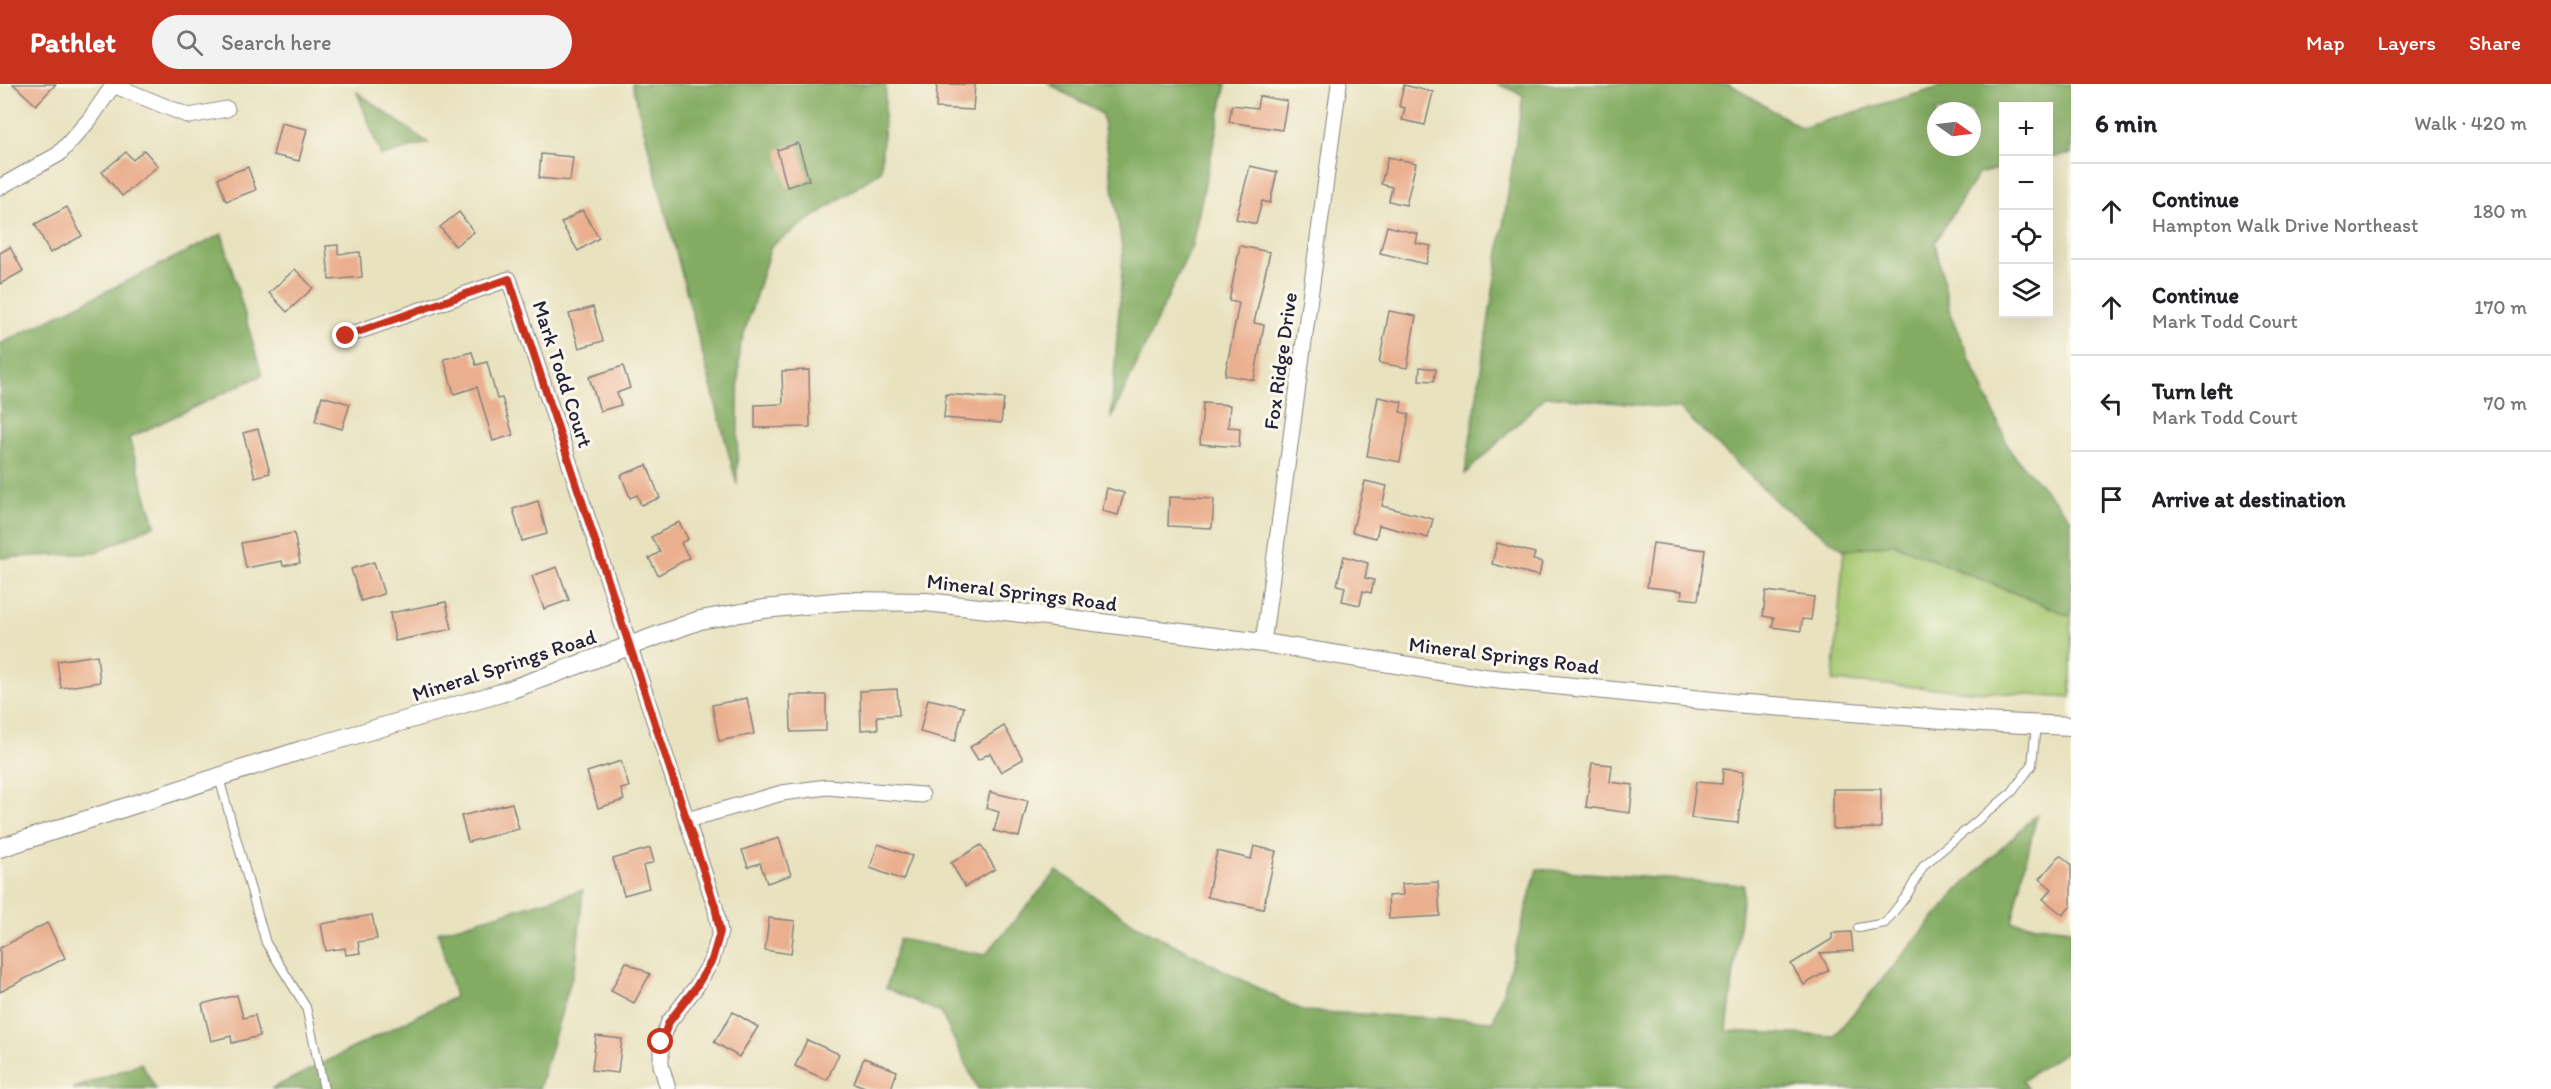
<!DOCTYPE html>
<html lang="en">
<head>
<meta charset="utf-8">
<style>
  :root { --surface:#fff; --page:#f2f2f2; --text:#202124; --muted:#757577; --line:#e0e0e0; --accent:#c8321e }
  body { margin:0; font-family:Itim,sans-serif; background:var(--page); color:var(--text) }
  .controls { position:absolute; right:18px; top:18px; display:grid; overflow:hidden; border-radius:0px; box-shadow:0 6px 24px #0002 }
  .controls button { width:54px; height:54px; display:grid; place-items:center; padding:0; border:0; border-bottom:2px solid var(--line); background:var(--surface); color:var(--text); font:30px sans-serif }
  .compass { position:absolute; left:1927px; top:18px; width:54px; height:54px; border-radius:50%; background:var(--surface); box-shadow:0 6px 24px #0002; rotate:104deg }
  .stop { position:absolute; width:18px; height:18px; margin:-14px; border:4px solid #c8321e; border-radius:50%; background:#fff }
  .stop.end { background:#c8321e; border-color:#fff; box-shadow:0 2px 6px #0008 }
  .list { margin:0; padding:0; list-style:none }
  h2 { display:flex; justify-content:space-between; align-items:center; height:78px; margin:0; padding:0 24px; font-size:26px }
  h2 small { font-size:20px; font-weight:400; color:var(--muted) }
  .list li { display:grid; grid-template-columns:39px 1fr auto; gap:18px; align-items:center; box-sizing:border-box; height:96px; padding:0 24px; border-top:2px solid var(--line) }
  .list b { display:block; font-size:22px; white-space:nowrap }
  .list p { margin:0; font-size:20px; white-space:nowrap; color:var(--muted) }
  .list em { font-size:20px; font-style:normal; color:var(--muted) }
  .icon { flex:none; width:33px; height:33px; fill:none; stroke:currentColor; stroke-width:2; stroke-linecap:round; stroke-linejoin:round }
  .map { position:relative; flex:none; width:2071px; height:1005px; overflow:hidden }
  header { display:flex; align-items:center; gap:36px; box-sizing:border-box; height:84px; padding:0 30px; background:var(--accent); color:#fff }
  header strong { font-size:28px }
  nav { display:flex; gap:33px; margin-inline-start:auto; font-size:21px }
  .search { width:420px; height:54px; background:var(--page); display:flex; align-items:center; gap:15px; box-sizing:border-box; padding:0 21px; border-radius:33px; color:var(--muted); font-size:22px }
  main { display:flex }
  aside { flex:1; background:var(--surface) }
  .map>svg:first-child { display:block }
</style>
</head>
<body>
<header>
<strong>Pathlet</strong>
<div class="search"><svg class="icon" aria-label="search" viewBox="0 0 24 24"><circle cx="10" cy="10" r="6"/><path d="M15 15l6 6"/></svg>Search here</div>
<nav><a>Map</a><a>Layers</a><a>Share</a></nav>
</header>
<main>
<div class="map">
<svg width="2071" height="1005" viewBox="0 0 2071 1005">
  <rect width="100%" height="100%" fill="#fbf7ec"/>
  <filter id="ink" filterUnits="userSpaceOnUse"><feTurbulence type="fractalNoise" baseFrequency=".0167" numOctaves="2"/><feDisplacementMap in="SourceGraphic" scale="12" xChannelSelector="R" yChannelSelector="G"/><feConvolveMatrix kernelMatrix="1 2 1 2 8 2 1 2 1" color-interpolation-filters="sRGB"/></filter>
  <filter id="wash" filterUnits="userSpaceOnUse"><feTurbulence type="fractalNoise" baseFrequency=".008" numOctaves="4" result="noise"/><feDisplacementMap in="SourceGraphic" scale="24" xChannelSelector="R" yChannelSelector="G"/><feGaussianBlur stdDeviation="1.35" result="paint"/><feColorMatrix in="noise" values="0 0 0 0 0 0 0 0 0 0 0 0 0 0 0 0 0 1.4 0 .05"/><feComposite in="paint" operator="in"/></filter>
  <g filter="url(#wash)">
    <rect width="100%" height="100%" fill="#e8e2bf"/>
    <!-- green -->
    <path fill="#a4c770" stroke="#637456" stroke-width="1.5" d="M1894,460L2071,532V614L1833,597L1844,466Z"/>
    <!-- forest -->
    <g fill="#83ac62" stroke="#52674e" stroke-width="1.5" fill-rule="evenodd">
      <path d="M632,0H886L881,87L771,162L739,266L737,401Z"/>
      <path d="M1049,0H1226L1192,161L1111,335L1123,170L1102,30Z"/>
      <path d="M1497,0H1730L1801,44L1950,0H2071V70L2049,74L2048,22H2004L2003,84L1978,90L1935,158L1951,232L2011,368L2071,435V532L1894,460L1844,466L1779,420L1680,325L1546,312L1465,390L1523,11ZM1936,27H1972V63H1936Z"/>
      <path d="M357,8L428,59L381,72Z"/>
      <path d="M222,150L262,291L129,354L155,441L94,469L0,474V260Z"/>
      <path d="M2037,730L2012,838L2071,845V964L2023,996L2028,1005H978L941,929L886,904L899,855L985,871L1057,787L1136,841L1303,927L1493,937L1508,892L1537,785L1744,801L1727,947L1834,952L1958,806Z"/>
      <path d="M583,806L576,879L539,1005H271L455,913L438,848Z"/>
      <path d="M141,979L156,1005H73Z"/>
    </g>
    <g id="blocks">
      <!-- building -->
      <g fill="#eaaf8e">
        <path d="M13,0H56L36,21Z"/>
        <path d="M937,0H975L973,26L936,24Z"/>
        <path d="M1404,1L1433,8L1425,41L1402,36L1405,24L1399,22Z"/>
        <path d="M1259,12L1287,17L1282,46L1229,38L1232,21L1257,24Z"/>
        <path d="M281,39L307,45L299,77L273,71Z"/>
        <path d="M798,59L809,96L787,103L777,66Z"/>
        <path d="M144,66L158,82L122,112L102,88L126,68L133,76Z"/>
        <path d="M541,70L573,73L570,97L539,94Z"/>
        <path d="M1388,73L1416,79L1406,121L1389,117L1392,103L1381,100Z"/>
        <path d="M1250,82L1277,88L1270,119L1262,117L1256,140L1236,135Z"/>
        <path d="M248,83L256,106L226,117L218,94Z"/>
        <path d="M67,123L82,152L50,169L35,140Z"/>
        <path d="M582,126L599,154L578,167L561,139Z"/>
        <path d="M459,128L474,148L455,162L440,143Z"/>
        <path d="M1387,142L1418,150L1416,159L1431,162L1426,180L1380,169Z"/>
        <path d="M338,161V170L360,168L362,193L329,196L326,162Z"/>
        <path d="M1240,162L1270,168L1254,239L1264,241L1254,296L1225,291L1239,219L1229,217Z"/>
        <path d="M10,163L23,187L0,200V169Z"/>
        <path d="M295,185L313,204L287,228L269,209Z"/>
        <path d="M593,223L603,257L579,264L569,230Z"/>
        <path d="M1389,227L1416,232L1407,284L1379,279Z"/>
        <path d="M472,268L476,281L487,278L497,315L502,314L513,351L493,357L477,303L454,310L444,275Z"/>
        <path d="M623,282L630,304L617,309L621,321L600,327L589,293Z"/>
        <path d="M1420,283L1436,285L1434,297L1419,296Z"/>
        <path d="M809,286L810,343L755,344V321L783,320L782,287Z"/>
        <path d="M946,310L1004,315L1001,339L944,334Z"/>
        <path d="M322,312L350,320L342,345L315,337Z"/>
        <path d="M1378,313L1402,318L1400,328L1409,330L1400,378L1367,372Z"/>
        <path d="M1203,319L1230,321L1228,343L1240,344L1239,363L1200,360Z"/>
        <path d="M258,345L270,389L255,393L243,349Z"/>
        <path d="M647,381L660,414L641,421L637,411L630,414L621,391Z"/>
        <path d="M1365,397L1387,402L1382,422L1433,435L1428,454L1379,441L1376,454L1352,448Z"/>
        <path d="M1107,404L1124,409L1118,431L1102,427Z"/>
        <path d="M1169,413L1214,415L1212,444L1168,442Z"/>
        <path d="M538,417L547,450L522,457L513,425Z"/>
        <path d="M679,438L688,455L681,459L689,474L658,491L649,474L660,468L651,453Z"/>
        <path d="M294,449L300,479L283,482L282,477L246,484L241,459Z"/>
        <path d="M1497,459L1535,469L1533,476L1542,478L1539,492L1492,480Z"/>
        <path d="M1653,459L1705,466L1698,516L1681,514L1682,507L1647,503Z"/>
        <path d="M1344,472L1368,479L1365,494L1374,496L1371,509L1363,507L1360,521L1342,517L1345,503L1337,501Z"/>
        <path d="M374,478L384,510L361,517L351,485Z"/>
        <path d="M557,483L569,516L544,525L532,492Z"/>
        <path d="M1766,507L1814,513L1811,536L1802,535L1801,547L1772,543L1774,534L1763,532Z"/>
        <path d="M446,518L452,545L395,557L390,529Z"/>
        <path d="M97,571L100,598L61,604L57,577Z"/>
        <path d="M897,605L899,631L877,632L878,645L861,646L860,607Z"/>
        <path d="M790,611H826V647L791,648Z"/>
        <path d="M747,614L754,650L719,657L712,621Z"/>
        <path d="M928,615L964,623L955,657L920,648Z"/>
        <path d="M1004,642L1023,675L1001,688L990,669L978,676L970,663Z"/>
        <path d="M621,677L629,703L621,705L624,716L598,724L587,688Z"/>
        <path d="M1592,679L1612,681L1610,698L1633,701L1630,729L1586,723Z"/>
        <path d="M1723,685L1744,687L1738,739L1691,734L1696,698L1722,700Z"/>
        <path d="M1833,705H1881V744L1833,745Z"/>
        <path d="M990,708L1028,717L1019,753L994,747L999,728L986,724Z"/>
        <path d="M512,719L519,745L468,758L461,732Z"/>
        <path d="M779,754L791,791L767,799L760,779L748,783L742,766Z"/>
        <path d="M878,760L912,772L903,796L870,784Z"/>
        <path d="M981,761L995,785L965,803L951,779Z"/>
        <path d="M1254,762L1276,767L1263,825L1207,813L1217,767L1251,775Z"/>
        <path d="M650,764L654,778L643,782L649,804L624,811L613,775Z"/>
        <path d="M2060,771L2071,780V822L2063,831L2043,815L2052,805L2040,795Z"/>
        <path d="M1438,798L1440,832L1389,835L1388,812L1403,811L1402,800Z"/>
        <path d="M372,831L377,855L358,858L360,869L346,871L345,864L326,867L321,840Z"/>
        <path d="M769,834L795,837L791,870L765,866Z"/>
        <path d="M47,839L65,874L0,908V864Z"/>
        <path d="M1851,848L1853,867L1820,869L1829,886L1804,901L1791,880L1832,855V849Z"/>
        <path d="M626,878L650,890L634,919L611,907Z"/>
        <path d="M237,911L243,934L255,931L260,952L232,959L231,952L211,957L202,920Z"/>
        <path d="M733,928L758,943L739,973L714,958Z"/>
        <path d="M596,952L622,955L618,989L592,986Z"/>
        <path d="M807,956L839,970L827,996L795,982Z"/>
        <path d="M864,974L897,987L891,1005H870L854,999Z"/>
      </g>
    </g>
  </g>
  <g filter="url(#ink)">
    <use href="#blocks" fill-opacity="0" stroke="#85827d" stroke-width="1.5"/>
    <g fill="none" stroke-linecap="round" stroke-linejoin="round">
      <defs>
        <g id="service">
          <path d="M219,694L266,859L306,923L324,1005"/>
          <path d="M1858,844L1885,839L1907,811L1924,781L2012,708L2032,681L2036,641"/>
        </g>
        <g id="minor">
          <path d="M113,1L189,32L227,25"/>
          <path d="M0,103L59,70L90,35L114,0"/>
          <path d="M346,252L509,195L715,822L720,848L712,876L696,903L669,938L661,958V981L668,1005"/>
          <path d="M1263,559L1339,0"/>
          <path d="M687,736L782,709L827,703L922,711"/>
        </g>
        <path id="tertiary" d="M0,764L302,666L501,609L700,536L764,525L845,517L926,518L997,526L1263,559L1484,594L1733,619L1982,638L2071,642"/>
      </defs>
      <!-- service casing -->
      <use href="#service" stroke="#85827d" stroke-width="10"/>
      <!-- minor casing -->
      <use href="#minor" stroke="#85827d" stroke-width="17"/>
      <!-- tertiary casing -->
      <use href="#tertiary" stroke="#85827d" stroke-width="20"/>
      <!-- service -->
      <use href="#service" stroke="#fff" stroke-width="8"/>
      <!-- minor -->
      <use href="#minor" stroke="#fff" stroke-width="15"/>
      <!-- tertiary -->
      <use href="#tertiary" stroke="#fff" stroke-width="18"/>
    </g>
  </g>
  <g fill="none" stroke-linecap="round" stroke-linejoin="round" filter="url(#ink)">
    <!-- route -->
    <path stroke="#c8321e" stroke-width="8" d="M346,252L509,195L715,822L720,848L712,876L696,903L669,938L661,958"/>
  </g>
  <g text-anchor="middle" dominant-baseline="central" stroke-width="6" stroke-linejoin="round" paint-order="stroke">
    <!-- street labels -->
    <g font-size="21" fill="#22223b" stroke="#fbf7ec">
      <text transform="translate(1280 277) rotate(-82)">Fox Ridge Drive</text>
      <text transform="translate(563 290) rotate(72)">Mark Todd Court</text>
      <text transform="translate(1022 508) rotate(7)">Mineral Springs Road</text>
      <text transform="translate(1504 571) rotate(7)">Mineral Springs Road</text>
      <text transform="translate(504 581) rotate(-18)">Mineral Springs Road</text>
    </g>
  </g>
</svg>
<div class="controls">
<button>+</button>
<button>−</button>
<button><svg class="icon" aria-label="locate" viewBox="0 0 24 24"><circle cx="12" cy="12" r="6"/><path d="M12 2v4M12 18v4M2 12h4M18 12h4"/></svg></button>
<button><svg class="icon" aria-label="layers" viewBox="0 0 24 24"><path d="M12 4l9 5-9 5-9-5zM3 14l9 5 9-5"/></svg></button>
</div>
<svg class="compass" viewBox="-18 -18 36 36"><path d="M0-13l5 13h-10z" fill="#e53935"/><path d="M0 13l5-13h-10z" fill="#757577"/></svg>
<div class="stop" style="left:661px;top:958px"></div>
<div class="stop end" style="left:346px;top:252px"></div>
</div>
<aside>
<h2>6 min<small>Walk · 420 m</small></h2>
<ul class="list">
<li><svg class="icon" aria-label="ahead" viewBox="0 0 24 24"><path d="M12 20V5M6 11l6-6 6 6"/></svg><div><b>Continue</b><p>Hampton Walk Drive Northeast</p></div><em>180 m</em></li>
<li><svg class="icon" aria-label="ahead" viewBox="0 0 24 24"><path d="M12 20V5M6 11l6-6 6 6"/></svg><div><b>Continue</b><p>Mark Todd Court</p></div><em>170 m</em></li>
<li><svg class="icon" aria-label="left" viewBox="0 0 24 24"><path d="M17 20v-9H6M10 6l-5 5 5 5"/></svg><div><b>Turn left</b><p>Mark Todd Court</p></div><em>70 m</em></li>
<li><svg class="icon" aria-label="arrive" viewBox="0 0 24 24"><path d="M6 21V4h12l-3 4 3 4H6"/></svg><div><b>Arrive at destination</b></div></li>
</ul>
</aside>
</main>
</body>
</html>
